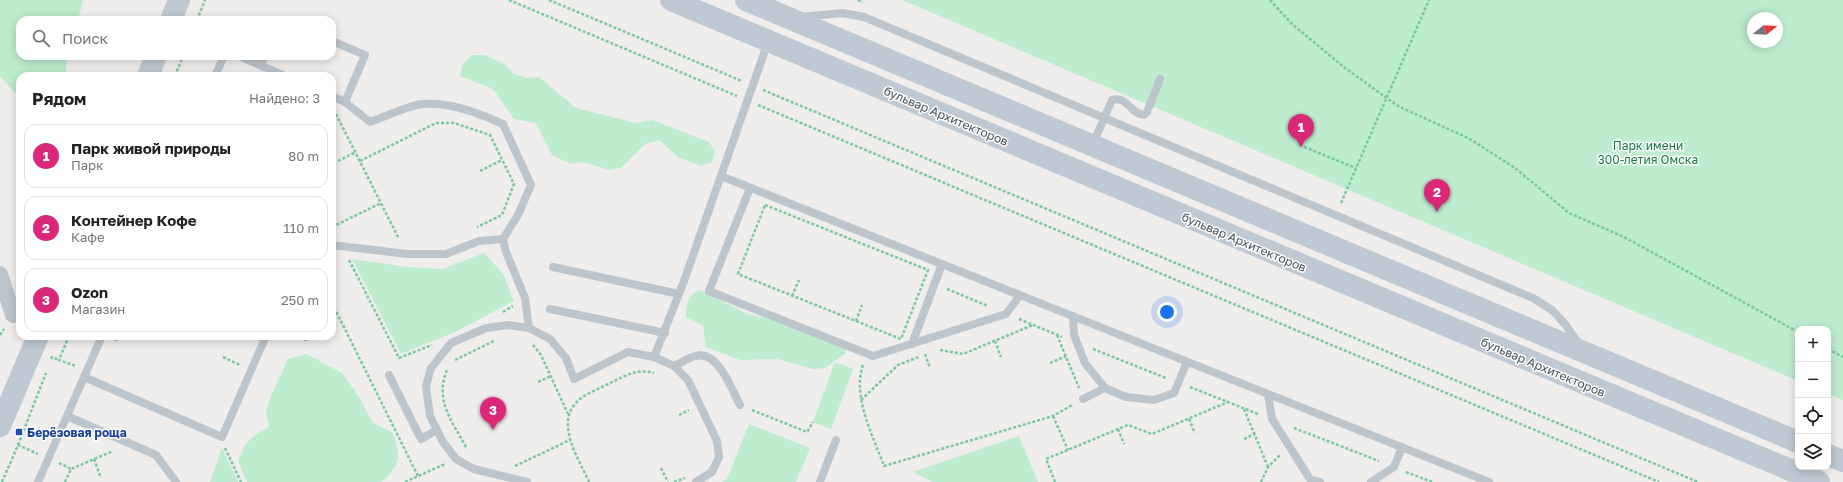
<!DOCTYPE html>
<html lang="ru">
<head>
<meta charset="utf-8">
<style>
  :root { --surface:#fff; --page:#f2f2f2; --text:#202124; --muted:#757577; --line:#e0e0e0; --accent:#db2777 }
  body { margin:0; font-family:"Golos Text",sans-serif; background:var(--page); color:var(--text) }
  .controls { position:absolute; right:12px; bottom:12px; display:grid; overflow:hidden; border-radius:8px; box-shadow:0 2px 10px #0003 }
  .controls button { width:36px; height:36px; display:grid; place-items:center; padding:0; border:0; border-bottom:1px solid var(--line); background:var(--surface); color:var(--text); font:20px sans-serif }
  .compass { position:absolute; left:1747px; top:12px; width:36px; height:36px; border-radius:50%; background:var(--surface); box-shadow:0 2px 10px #0003; rotate:72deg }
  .you { position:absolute; left:1167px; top:312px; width:14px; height:14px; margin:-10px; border:3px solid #fff; border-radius:50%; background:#1a73e8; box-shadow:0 0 0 6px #1a73e833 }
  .badge { display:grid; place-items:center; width:26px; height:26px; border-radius:50%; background:var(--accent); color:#fff; font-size:13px; font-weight:700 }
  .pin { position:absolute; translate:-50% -33px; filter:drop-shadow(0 1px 2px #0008) }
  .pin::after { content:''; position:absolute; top:21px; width:14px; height:12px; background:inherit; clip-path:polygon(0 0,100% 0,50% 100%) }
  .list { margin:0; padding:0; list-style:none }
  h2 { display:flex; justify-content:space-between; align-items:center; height:52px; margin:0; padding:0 16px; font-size:17px }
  h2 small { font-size:13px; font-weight:400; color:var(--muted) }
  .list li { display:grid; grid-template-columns:26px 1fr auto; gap:12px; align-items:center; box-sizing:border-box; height:64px; margin:0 8px 8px; padding:0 8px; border:1px solid var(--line); border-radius:12px }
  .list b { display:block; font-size:15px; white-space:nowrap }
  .list p { margin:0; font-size:13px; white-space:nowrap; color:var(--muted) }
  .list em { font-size:13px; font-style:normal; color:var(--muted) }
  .icon { flex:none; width:22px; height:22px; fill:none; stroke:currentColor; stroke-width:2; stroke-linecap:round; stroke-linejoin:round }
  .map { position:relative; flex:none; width:1843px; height:482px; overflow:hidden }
  .search { position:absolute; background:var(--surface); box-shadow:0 2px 10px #0003; left:16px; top:16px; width:320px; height:44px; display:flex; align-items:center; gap:10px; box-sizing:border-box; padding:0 14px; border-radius:12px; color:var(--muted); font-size:15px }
  .panel { position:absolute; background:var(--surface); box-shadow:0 2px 10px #0003; left:16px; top:72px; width:320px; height:268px; border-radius:12px }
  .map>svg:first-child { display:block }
</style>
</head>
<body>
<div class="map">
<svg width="1843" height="482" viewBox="0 0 1843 482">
  <rect width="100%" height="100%" fill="#f0eded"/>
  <!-- green -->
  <g fill="#bdecce" fill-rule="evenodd">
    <path d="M0,0H83L78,20H20V56H68L65,76H20V96H18L0,76Z"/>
    <path d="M902,0H1843V400L1828,394V329H1798V381ZM1753,18H1777V42H1753Z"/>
    <path d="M472,55H485L506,65L514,74L527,78L539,77L576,108L636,123L652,120L709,142L715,151L712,162L701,166L678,157L659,140L645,144L621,168L609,170L583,162L571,164L552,155L536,123L514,119L493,89L460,76L463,63Z"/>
    <path d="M484,253L503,274L514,301L455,332L401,354L352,259L407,267L443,269Z"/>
    <path d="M700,290L750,315L773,319L845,347L846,353L825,368L813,369L777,359L740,360L706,347L703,326L686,317C686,306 688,294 700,290Z"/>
    <path d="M306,354L342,373L358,395L372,422L393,433C401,458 401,463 382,482H247L238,461C245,441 251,437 269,427L266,411L271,396L288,359Z"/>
    <path d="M835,362L853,369L831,429L813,422Z"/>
    <path d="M749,424L810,448L796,482H722L727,479Z"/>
    <path d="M1019,436L1038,482H932L913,472Z"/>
    <path d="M222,448L238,482H210Z"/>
  </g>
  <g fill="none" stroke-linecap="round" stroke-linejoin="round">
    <!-- path -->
    <g stroke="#77c89f" stroke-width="2.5" stroke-dasharray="3 2" stroke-linecap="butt">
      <path d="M509,0L737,96"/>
      <path d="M549,0L742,81"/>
      <path d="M858,0L863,2"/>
      <path d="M1270,0L1292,24L1345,68L1398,106L1470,139L1515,168L1569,213L1624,237L1798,332"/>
      <path d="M197,20L205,0"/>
      <path d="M175,76L183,56"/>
      <path d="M763,90L1698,482"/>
      <path d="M758,105L1659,482"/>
      <path d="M336,114L399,239"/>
      <path d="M1304,147L1356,168"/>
      <path d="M338,161L356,152"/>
      <path d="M360,161L436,123H454L490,135L514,184L502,215L477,227"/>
      <path d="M480,171L502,160"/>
      <path d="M1341,203L1429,0"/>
      <path d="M765,205L928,270L901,339L738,274Z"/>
      <path d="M332,227L381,203"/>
      <path d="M349,260L399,358L432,345"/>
      <path d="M332,265L335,258"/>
      <path d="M947,289L988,306"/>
      <path d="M792,296L799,280"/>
      <path d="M332,303L418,476"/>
      <path d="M503,312L513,306"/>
      <path d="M1019,319L1062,337"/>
      <path d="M856,321L862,305"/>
      <path d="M0,335L4,329"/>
      <path d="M1057,335L1079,388"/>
      <path d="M69,336L59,360L76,366"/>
      <path d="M294,336L306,340L307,336"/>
      <path d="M115,341L118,336"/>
      <path d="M995,341L1001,357"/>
      <path d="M533,345L541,355L568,414"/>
      <path d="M1093,349L1166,378"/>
      <path d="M1828,349L1843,357"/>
      <path d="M940,350L963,354L1033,325"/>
      <path d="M925,354L930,368"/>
      <path d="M223,357L240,365"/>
      <path d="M51,359L52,357L59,360"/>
      <path d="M455,360L494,341"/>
      <path d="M1050,363L1066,356"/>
      <path d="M863,365C852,396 873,436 884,466L1053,416L1072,405"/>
      <path d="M447,370C434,401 453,422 467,449"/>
      <path d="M538,382L551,376"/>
      <path d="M1190,387L1258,414"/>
      <path d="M861,400L898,365L919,357"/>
      <path d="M1244,409L1268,467"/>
      <path d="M752,410L807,432L813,422"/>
      <path d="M679,415L689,410"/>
      <path d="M1053,416L1068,450"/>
      <path d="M1189,419L1195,433"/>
      <path d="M1294,428L1379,461"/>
      <path d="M1118,429L1124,444"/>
      <path d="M1244,439L1255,434"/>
      <path d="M18,445L46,373"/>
      <path d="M225,448L241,482"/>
      <path d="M94,459L101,478"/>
      <path d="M59,463L71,469"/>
      <path d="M515,466L570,440"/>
      <path d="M661,468L668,482"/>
      <path d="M1406,472L1432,482"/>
      <path d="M2,482L18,445L38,454"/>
      <path d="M65,482L71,469L113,451"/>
      <path d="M405,482L445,464"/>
      <path d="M589,482C578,457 553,421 580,399C589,392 601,388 610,383C625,376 637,368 654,373"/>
      <path d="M674,482L685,478"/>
      <path d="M1055,482L1046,459L1128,425L1152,434L1228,402"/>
      <path d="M1261,482L1268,467L1280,455"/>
    </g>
    <!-- service -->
    <g stroke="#bcc5cc" stroke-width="8">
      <path d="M800,17L843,13L864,17L1533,298L1552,310L1565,324L1579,344"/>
      <path d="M280,20H284"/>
      <path d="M332,41L365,55L345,102"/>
      <path d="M239,56L285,76"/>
      <path d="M260,65L265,56"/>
      <path d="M215,76L224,56"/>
      <path d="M332,96L345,102L370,122C382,118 412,104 423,104C451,102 478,113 503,124L531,185L518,215L503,239L506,252L525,298L529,328"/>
      <path d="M1093,144L1112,100C1126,95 1131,114 1144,115L1147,112L1160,79"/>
      <path d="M721,176L1489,482"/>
      <path d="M750,188L709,291L873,356L1006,314L1020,295"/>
      <path d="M332,245L407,254H446L479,241L503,239"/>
      <path d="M553,267L679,294"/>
      <path d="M550,309L665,333"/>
      <path d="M1073,316L1074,335L1085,363L1105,388L1126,397L1154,400L1174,393L1187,362"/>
      <path d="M912,344L942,264"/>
      <path d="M654,357L684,281L768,42"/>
      <path d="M674,366C681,363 689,357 696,356C718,350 732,390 740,405"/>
      <path d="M389,375L421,439L437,430"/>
      <path d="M84,377L222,437L266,336"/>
      <path d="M1268,394L1272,419L1310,479L1320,482"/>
      <path d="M1083,399L1105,388"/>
      <path d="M67,416L156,455L176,482"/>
      <path d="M38,482L102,336"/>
      <path d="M527,482L474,469L456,459L443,442L430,416L426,386L431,368L451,343L486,328L508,325L529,328L550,339L566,358L574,379L628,352L654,357L674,366L688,380L717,441L719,457L712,472L696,482"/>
      <path d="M820,482L836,440"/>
      <path d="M1371,482L1394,467L1402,447"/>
    </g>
    <!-- minor -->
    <path stroke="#bcc5cc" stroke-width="16" d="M0,274L13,315"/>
    <!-- secondary -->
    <g stroke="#bec9d3" stroke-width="22">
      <path d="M671,0L1819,482"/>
      <path d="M746,0L1798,442"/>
      <path d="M171,20L179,0"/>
      <path d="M148,76L156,56"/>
      <path d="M0,426L38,336"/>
      <path d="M1828,455L1843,461"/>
    </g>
  </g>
  <!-- markers -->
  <rect fill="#1a4fb4" stroke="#fff" stroke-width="1.5" x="15" y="428" width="8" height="8" rx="2"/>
  <g text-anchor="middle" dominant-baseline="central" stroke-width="3" stroke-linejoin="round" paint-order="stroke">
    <!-- street labels -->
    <g font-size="12" fill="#465159" stroke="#fff">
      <text transform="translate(946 116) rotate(23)">бульвар Архитекторов</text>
      <text transform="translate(1244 242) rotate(23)">бульвар Архитекторов</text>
      <text transform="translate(1543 367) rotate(23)">бульвар Архитекторов</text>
    </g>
    <!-- park labels -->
    <g font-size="12" fill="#1b7747" stroke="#fff">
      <text x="1648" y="145">Парк имени<tspan x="1648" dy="14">300-летия Омска</tspan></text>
    </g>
    <!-- transit labels -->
    <g font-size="12" font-weight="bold" fill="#164399" stroke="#fff" text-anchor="start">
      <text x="27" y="432">Берёзовая роща</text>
    </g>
  </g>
</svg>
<div class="controls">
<button>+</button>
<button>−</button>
<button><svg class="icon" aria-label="locate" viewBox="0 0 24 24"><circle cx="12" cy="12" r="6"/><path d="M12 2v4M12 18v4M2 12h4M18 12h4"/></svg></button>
<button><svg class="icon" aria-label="layers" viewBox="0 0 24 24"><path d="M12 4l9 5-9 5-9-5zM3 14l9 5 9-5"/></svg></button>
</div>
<svg class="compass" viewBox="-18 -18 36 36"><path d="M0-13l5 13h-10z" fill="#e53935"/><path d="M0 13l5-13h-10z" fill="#757577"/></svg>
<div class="you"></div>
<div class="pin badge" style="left:1301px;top:147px">1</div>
<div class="pin badge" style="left:1437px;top:212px">2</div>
<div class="pin badge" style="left:493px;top:430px">3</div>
<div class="search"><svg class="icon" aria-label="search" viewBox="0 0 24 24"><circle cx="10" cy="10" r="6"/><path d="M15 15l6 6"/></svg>Поиск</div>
<section class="panel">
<h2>Рядом<small>Найдено: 3</small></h2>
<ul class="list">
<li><span class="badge">1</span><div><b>Парк живой природы</b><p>Парк</p></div><em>80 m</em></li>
<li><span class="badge">2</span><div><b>Контейнер Кофе</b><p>Кафе</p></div><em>110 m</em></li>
<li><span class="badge">3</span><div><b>Ozon</b><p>Магазин</p></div><em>250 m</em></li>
</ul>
</section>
</div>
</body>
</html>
